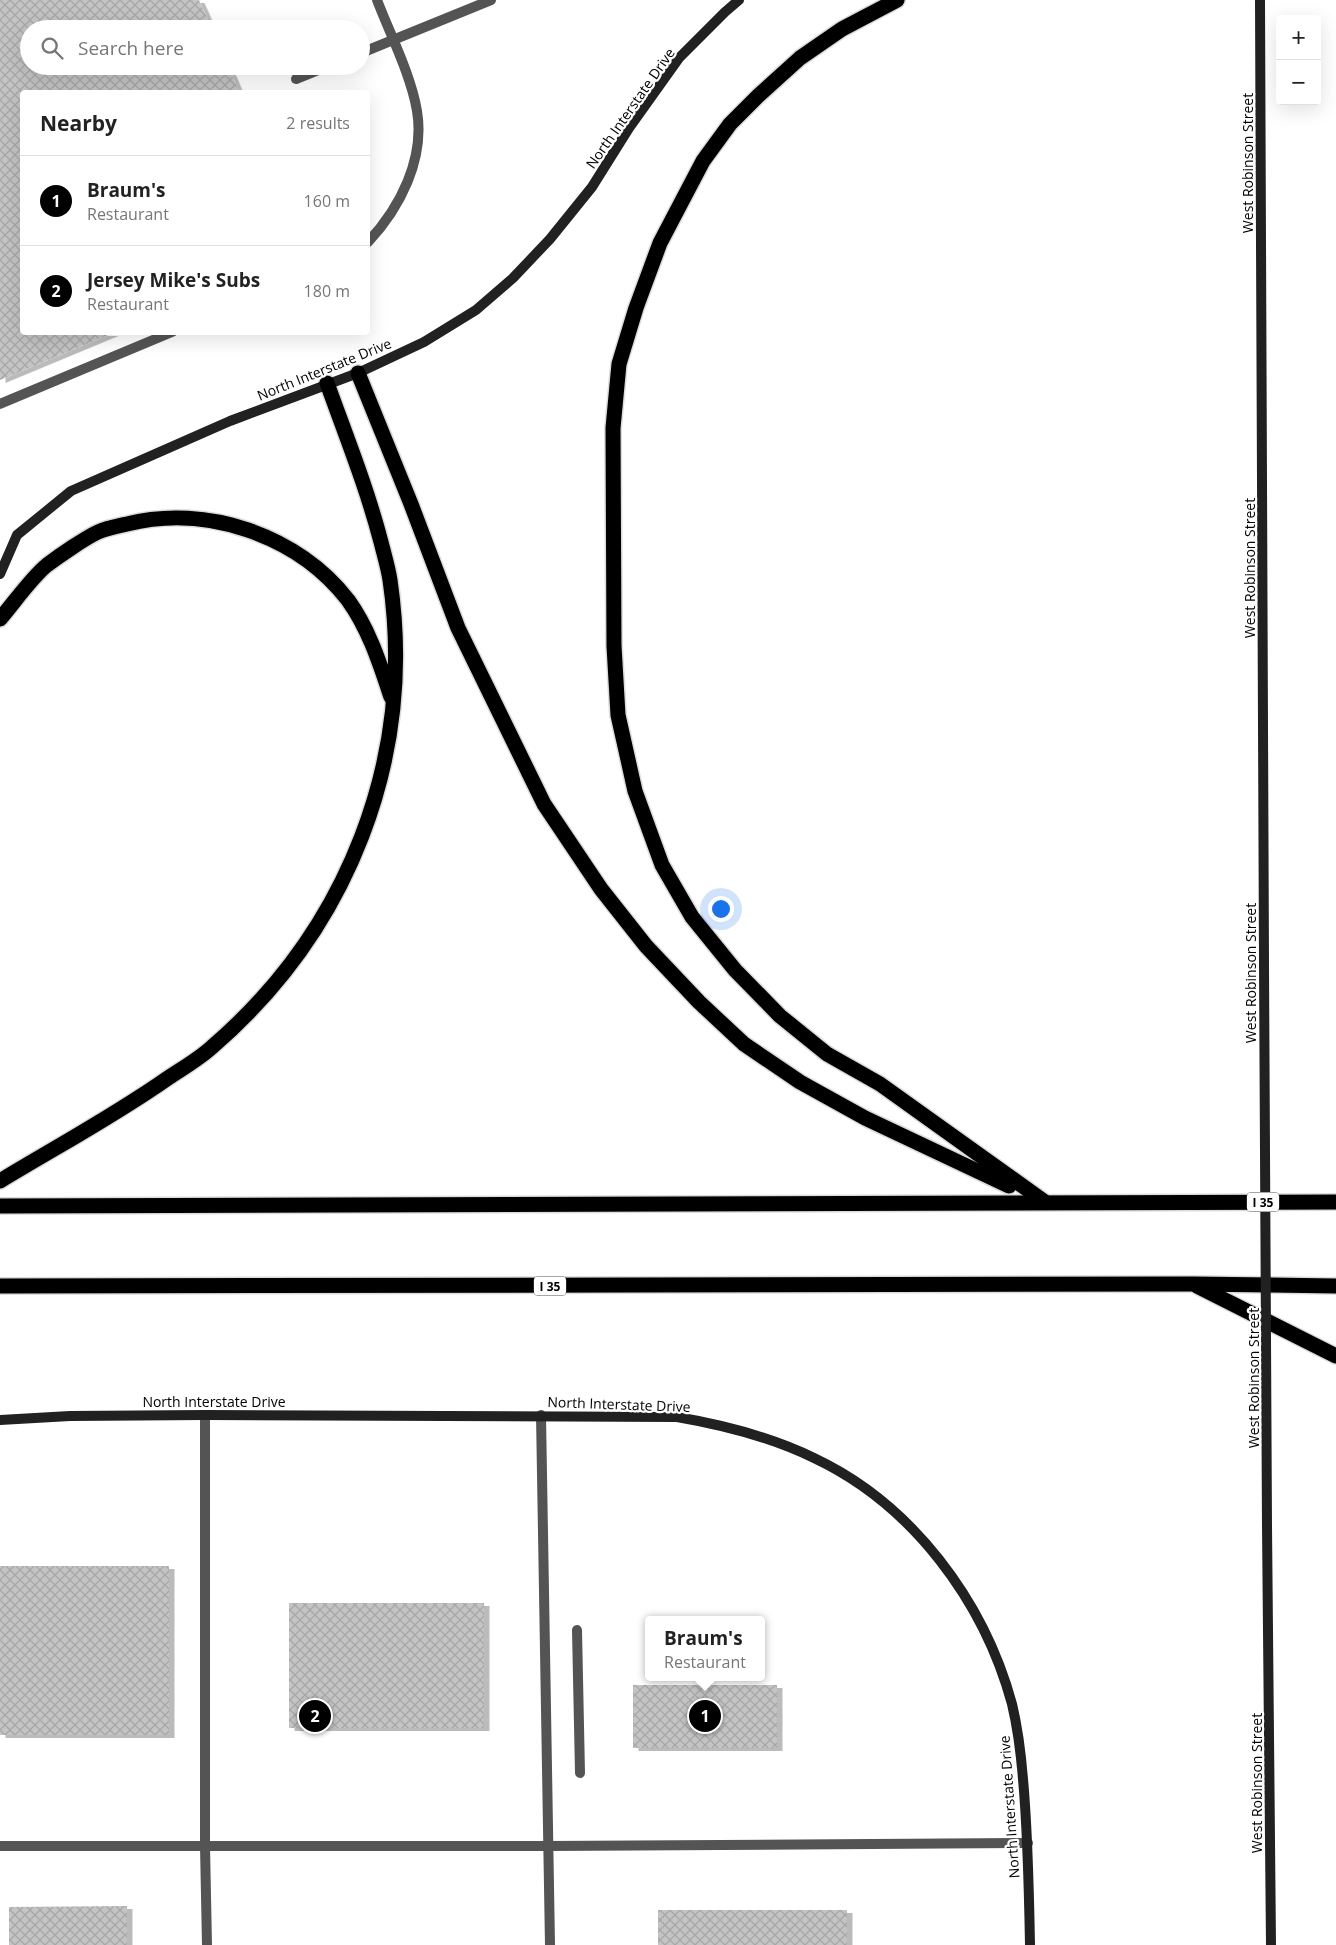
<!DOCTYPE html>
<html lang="en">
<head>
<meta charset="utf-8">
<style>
  :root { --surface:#fff; --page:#f2f2f2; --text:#222; --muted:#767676; --line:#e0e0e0; --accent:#000 }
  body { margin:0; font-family:"Open Sans",sans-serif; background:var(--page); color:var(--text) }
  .controls { position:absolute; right:15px; top:15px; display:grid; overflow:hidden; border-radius:5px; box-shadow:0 5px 20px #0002 }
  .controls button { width:45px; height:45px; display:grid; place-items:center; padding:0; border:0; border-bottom:1px solid var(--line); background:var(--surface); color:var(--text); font:25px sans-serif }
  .you { position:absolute; left:720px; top:908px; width:18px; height:18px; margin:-12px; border:4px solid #fff; border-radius:50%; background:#1a73e8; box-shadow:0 0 0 8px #1a73e833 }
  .badge { display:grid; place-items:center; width:32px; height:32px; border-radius:50%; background:var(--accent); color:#fff; font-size:16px; font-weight:700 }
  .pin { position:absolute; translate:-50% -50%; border:2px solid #fff; box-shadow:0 1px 5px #0006 }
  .popup { position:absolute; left:645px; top:1616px; width:120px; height:65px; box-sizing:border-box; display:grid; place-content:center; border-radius:5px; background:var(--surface); filter:drop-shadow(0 1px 4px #0005); font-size:16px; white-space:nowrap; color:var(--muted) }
  .popup b { font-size:19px; color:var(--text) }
  .popup::after { content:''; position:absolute; left:50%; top:100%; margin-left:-10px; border:10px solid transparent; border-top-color:var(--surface) }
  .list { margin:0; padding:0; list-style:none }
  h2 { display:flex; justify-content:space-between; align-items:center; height:65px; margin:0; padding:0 20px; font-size:21px }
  h2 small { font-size:16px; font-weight:400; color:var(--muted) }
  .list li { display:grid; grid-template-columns:32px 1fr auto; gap:15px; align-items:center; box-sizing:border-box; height:90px; padding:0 20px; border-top:1px solid var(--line) }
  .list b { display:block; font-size:19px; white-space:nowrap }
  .list p { margin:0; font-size:16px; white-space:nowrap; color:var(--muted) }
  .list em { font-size:16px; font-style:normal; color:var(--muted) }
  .icon { flex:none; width:28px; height:28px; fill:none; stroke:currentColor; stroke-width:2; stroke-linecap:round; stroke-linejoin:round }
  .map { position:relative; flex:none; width:1336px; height:1945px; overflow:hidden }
  .search { position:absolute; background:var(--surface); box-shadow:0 5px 20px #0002; left:20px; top:20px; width:350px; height:55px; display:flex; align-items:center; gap:12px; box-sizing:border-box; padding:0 18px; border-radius:28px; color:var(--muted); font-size:19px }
  .panel { position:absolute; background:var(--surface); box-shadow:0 5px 20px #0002; left:20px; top:90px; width:350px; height:245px; border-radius:5px }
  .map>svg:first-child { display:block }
</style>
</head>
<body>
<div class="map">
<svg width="1336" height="1945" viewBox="0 0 1336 1945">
  <defs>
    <pattern id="building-cross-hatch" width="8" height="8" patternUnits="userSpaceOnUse" patternTransform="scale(1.25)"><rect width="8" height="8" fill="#c4c4c4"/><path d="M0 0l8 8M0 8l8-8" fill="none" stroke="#a7a7a7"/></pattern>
    <filter id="shadow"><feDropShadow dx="5.5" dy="3" stdDeviation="0" flood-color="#0004"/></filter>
  </defs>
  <rect width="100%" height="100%" fill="#fff"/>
  <!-- building -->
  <g fill="url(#building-cross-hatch)" filter="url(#shadow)">
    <path d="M0,0H199L212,29H29V66H228L239,92H22V332L113,333L0,380Z"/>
    <rect x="0" y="1566" width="169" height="169"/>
    <rect x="289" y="1603" width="195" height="125"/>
    <rect x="633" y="1685" width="144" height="63"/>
    <path d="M127,1906V1945H9V1907Z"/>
    <rect x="658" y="1910" width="189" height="35"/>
  </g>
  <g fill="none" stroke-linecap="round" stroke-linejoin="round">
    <defs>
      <g id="highway">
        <path d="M897,0L842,29L800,58L758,96L730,124L703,161L660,243L636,308L619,364L613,428L614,646L618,715L635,791L662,865L692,917L735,970L780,1016L827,1054L880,1084L1045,1202"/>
        <path d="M358,373L411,504L458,628L544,804L601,889L646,946L699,1002L744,1044L800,1082L865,1118L1009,1186"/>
        <path d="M0,619C13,604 32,577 47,565C59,556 85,538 98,532C107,528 118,526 127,524C206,504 298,535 348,600C369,629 380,664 391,697"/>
        <path d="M0,1181C56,1147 114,1116 168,1078C183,1068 199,1059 212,1047C348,930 416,758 390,580C388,567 384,554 381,542C367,488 346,436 327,383"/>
        <path d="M0,1206L1336,1202"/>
        <path d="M0,1286L1193,1284L1336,1286"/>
        <path d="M1197,1286L1336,1356"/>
      </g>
    </defs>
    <!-- highway casing -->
    <use href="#highway" stroke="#dbdbdb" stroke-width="18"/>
    <!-- lane -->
    <g stroke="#545454" stroke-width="10">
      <path d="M361,53L491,0"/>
      <path d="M296,79L328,66"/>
      <path d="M368,242C400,208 425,159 417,111C411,75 390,34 377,0"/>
      <path d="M0,404L172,332"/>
      <path d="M205,1415V1846L207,1945"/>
      <path d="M541,1415L550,1945"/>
      <path d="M577,1630L580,1773"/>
      <path d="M0,1846H548L1028,1843"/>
    </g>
    <!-- secondary -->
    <g stroke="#212121" stroke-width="10">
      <path d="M1260,0L1264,965"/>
      <path d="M0,574L17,535L71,491L230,421L358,373L424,342L476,310L513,278L550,239L592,187L629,128L679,58L725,12L739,0"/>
      <path d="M0,1420L70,1416L205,1415L677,1417C724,1425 771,1437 814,1458C912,1504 984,1601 1012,1704C1018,1729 1021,1754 1023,1779C1028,1834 1029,1889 1030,1945"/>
      <path d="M1267,1526L1271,1945"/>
    </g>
    <!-- highway -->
    <use href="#highway" stroke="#000" stroke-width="15"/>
    <!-- secondary-bridge -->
    <path stroke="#212121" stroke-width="10" d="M1264,965L1267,1526"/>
  </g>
  <g text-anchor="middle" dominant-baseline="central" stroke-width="4.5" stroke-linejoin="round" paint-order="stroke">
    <!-- shield labels -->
    <g fill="#fff" stroke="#4c4c4c" stroke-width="1">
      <rect x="1247" y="1192.5" width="32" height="19" rx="4"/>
      <rect x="534" y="1276.5" width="32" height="19" rx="4"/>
    </g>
    <g font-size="12" font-weight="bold" fill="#000">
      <text x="1263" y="1202">I 35</text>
      <text x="550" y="1286">I 35</text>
    </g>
    <!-- street labels -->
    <g font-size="14" fill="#000" stroke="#fff">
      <text transform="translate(630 108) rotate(-55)">North Interstate Drive</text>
      <text transform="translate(1247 163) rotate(-90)">West Robinson Street</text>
      <text transform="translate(324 369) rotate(-22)">North Interstate Drive</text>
      <text transform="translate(1249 568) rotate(-90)">West Robinson Street</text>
      <text transform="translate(1250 973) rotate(-90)">West Robinson Street</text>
      <text transform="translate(1253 1378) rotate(-90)">West Robinson Street</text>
      <text x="214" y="1401">North Interstate Drive</text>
      <text transform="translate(619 1404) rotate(2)">North Interstate Drive</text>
      <text transform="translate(1256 1783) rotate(-90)">West Robinson Street</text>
      <text transform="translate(1009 1807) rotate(-94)">North Interstate Drive</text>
    </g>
  </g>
</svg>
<div class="controls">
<button>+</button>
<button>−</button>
</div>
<div class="you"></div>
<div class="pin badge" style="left:705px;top:1716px">1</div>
<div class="popup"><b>Braum's</b>Restaurant</div>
<div class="pin badge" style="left:315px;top:1716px">2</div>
<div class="search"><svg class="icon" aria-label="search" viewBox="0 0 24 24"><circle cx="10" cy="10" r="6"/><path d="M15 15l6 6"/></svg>Search here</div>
<section class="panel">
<h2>Nearby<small>2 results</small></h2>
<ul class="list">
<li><span class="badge">1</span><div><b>Braum's</b><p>Restaurant</p></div><em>160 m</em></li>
<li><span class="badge">2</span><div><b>Jersey Mike's Subs</b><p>Restaurant</p></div><em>180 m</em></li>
</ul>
</section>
</div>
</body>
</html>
